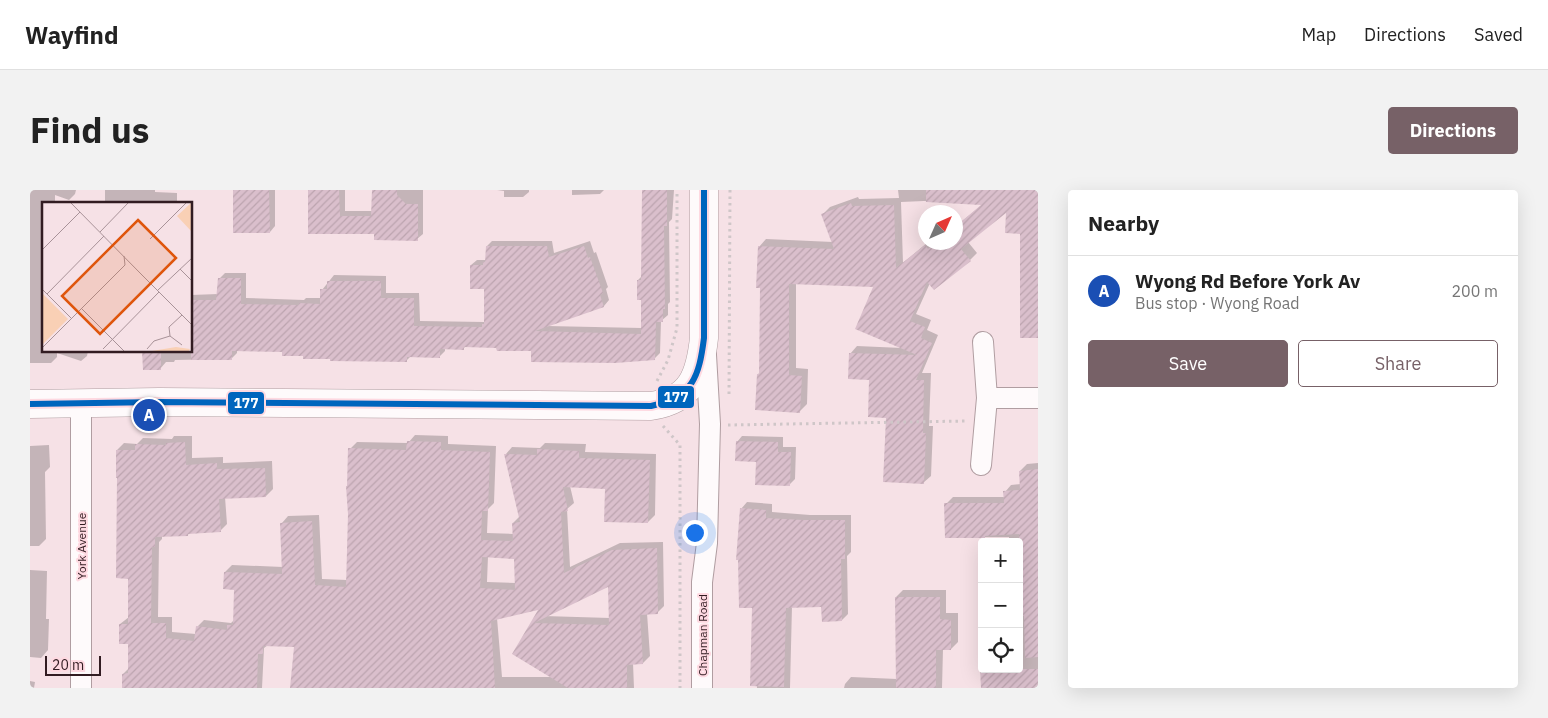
<!DOCTYPE html>
<html lang="en">
<head>
<meta charset="utf-8">
<style>
  :root { --surface:#fff; --page:#f2f2f2; --text:#222; --muted:#767676; --line:#e0e0e0; --accent:#776167 }
  body { margin:0; font-family:"IBM Plex Sans",sans-serif; background:var(--page); color:var(--text) }
  .controls { position:absolute; right:15px; bottom:15px; display:grid; overflow:hidden; border-radius:5px; box-shadow:0 5px 20px #0002 }
  .controls button { width:45px; height:45px; display:grid; place-items:center; padding:0; border:0; border-bottom:1px solid var(--line); background:var(--surface); color:var(--text); font:25px sans-serif }
  .compass { position:absolute; left:888px; top:15px; width:45px; height:45px; border-radius:50%; background:var(--surface); box-shadow:0 5px 20px #0002; rotate:45deg }
  .scale { position:absolute; left:15px; bottom:12px; width:56px; box-sizing:border-box; padding-left:5px; border:2px solid #321c22; border-top:0; font-size:14px; line-height:18px; white-space:nowrap; color:#321c22; -webkit-text-stroke:4px #fed9e1; paint-order:stroke }
  .you { position:absolute; left:664px; top:342px; width:18px; height:18px; margin:-12px; border:4px solid #fff; border-radius:50%; background:#1a73e8; box-shadow:0 0 0 8px #1a73e833 }
  .badge { display:grid; place-items:center; width:32px; height:32px; border-radius:50%; background:var(--accent); color:#fff; font-size:16px; font-weight:700 }
  .pin { position:absolute; translate:-50% -50%; border:2px solid #fff; box-shadow:0 1px 5px #0006 }
  .list { margin:0; padding:0; list-style:none }
  h2 { display:flex; justify-content:space-between; align-items:center; height:65px; margin:0; padding:0 20px; font-size:21px }
  h2 small { font-size:16px; font-weight:400; color:var(--muted) }
  .list li { display:grid; grid-template-columns:32px 1fr auto; gap:15px; align-items:center; box-sizing:border-box; height:70px; padding:0 20px; border-top:1px solid var(--line) }
  .list b { display:block; font-size:19px; white-space:nowrap }
  .list p { margin:0; font-size:16px; white-space:nowrap; color:var(--muted) }
  .list em { font-size:16px; font-style:normal; color:var(--muted) }
  .actions { display:flex; gap:10px; padding:15px 20px }
  .actions a { flex:1; padding:11px 0; border:1px solid var(--accent); border-radius:5px; text-align:center; font-size:18px; color:var(--accent) }
  .actions .main { background:var(--accent); color:#fff }
  .icon { flex:none; width:28px; height:28px; fill:none; stroke:currentColor; stroke-width:2; stroke-linecap:round; stroke-linejoin:round }
  .map { position:relative; flex:none; width:1008px; height:498px; overflow:hidden; border-radius:5px }
  header { display:flex; align-items:center; gap:30px; box-sizing:border-box; height:70px; padding:0 25px; background:var(--surface); border-bottom:1px solid var(--line) }
  header strong { font-size:24px }
  nav { display:flex; gap:28px; margin-inline-start:auto; font-size:18px }
  .intro { display:flex; align-items:center; justify-content:space-between; box-sizing:border-box; height:120px; padding:0 30px }
  h1 { margin:0; font-size:35px }
  .button { padding:12px 22px; border-radius:5px; background:var(--accent); color:#fff; font-size:18px; font-weight:700 }
  main { display:flex; gap:30px; padding:0 30px }
  aside { flex:1; background:var(--surface); border-radius:5px; box-shadow:0 5px 20px #0002 }
  .map>svg:first-child { display:block }
</style>
</head>
<body>
<header>
<strong>Wayfind</strong>
<nav><a>Map</a><a>Directions</a><a>Saved</a></nav>
</header>
<div class="intro"><h1>Find us</h1><a class="button">Directions</a></div>
<main>
<div class="map">
<svg width="1008" height="498" viewBox="0 0 1008 498">
  <defs>
    <pattern id="building-hatch" width="6" height="6" patternUnits="userSpaceOnUse" patternTransform="scale(1.25)"><rect width="6" height="6" fill="#dabfcc"/><path d="M-1 1l2-2M0 6l6-6M5 7l2-2" fill="none" stroke="#bca4af"/></pattern>
  </defs>
  <rect width="100%" height="100%" fill="#f6e1e6"/>
  <!-- shadow -->
  <g fill="#0003" fill-rule="evenodd">
    <path d="M0,0H46L45,4L39,10L25,5V14H14V161H58L57,166L51,171L27,163V167L21,173H0Z"/>
    <path d="M75,0H125V2L147,3V14H75Z"/>
    <path d="M204,0H245V36L240,42Z"/>
    <path d="M278,0H315V21H343V0H393V44L387,49L345,42H279Z"/>
    <path d="M467,0H499V2L493,7H474V1Z"/>
    <path d="M542,0H574L570,4L542,5Z"/>
    <path d="M613,0H644L642,29L639,32L640,112L638,114V125L631,131L630,163L624,169L468,156H436L433,159L415,158V161L409,167L381,166L376,171L301,168L274,165L253,160H207V163L201,169L145,170L144,172H136L130,179L114,161H161V105L188,104L189,89L195,83H216V108L274,110L276,108H292V100L304,85L356,86V103H389L390,131L455,132L456,98L441,75L447,70H457V56L462,51H522L524,63L560,51L564,63L566,62L578,97L576,99L579,110L574,116L517,136L612,138V109L608,90L612,86Z"/>
    <path d="M868,0H1008V146H991V43L977,20L938,52L947,63L940,70L900,93L886,124L901,130L897,140L908,145L892,183H901L899,236H903L901,286L893,293L858,227L841,189L820,164L827,156L872,158L845,96L766,93V178L778,179L777,214L770,221L728,184L731,182V97L729,57L736,49L803,52L793,24L800,17L828,7L829,9L869,8ZM894,11L953,14L926,36V52H898L873,73L871,12Z"/>
    <path d="M385,245L418,246V254L466,256L464,313L458,319L457,343L484,344L483,333L490,326L476,264L482,257L510,258L515,253L556,254L555,262L626,264L625,325L618,332L576,298L540,296L544,313L537,319L540,377L590,353L633,352L634,416L627,423H617L620,466L613,473H603L604,498H261L266,456L238,455L234,458L232,498H94L93,484L99,478V452L90,434L99,427L100,388L87,260L94,253L107,254L113,248L142,249L144,246H162V268L193,267V273L242,271L243,299L236,306L195,307L197,334L190,341L159,343L158,345H132V349L129,352L128,427H142V442L166,444L167,437L174,430L201,433L204,430L205,399L195,382L202,375L253,377L252,333L258,326L289,325L292,389L317,390L320,259L327,252L378,253ZM458,366L485,368L486,393L457,392ZM579,395L580,428L514,426ZM511,419L484,464L523,487H472L467,428Z"/>
    <path d="M712,246L753,247V257H766L765,289L759,295L707,252Z"/>
    <path d="M19,255L20,277L15,282L16,349L9,356H0V256Z"/>
    <path d="M1008,273V498H952L948,411L952,407V479H989V352H979V347H916V314L923,307H975V302L981,295L991,294L990,281L997,274Z"/>
    <path d="M717,312L742,314V322L780,325H821V362L817,366L818,424L812,430L793,416H762L760,498H727L723,417L711,319Z"/>
    <path d="M0,380L17,381L16,429H19L18,460L11,468L0,467Z"/>
    <path d="M873,400H916V423H928V452L921,459H913L912,498H814L815,494L821,487L867,489L866,407Z"/>
    <path d="M0,491L5,492L4,498H0Z"/>
  </g>
  <!-- building -->
  <g fill="url(#building-hatch)" fill-rule="evenodd">
    <path d="M203,0H239L240,43H203Z"/>
    <path d="M278,0H309L310,26H341L342,0H367V5L376,14H388V51L344,50V44H278Z"/>
    <path d="M612,0H637V36H634L635,119H633V132H626L625,170L585,173L501,172V161H467L466,158L434,157V160L410,159V168L377,167V172L300,171V169H273V166H252V162L202,161V170H161V110H186L188,88H211V114L269,115V113L290,114V99H297V91H351V108H384V136L452,137V134H454V99H440V75H453V72H455L456,56H517L519,67L554,56L558,68L560,67L573,103L570,105L574,117L505,141L611,144V110H607V90H611Z"/>
    <path d="M896,0H1008V148H990V44L975,43L976,23L931,59L941,71L904,100L897,92L880,131L895,137L891,148L902,153L886,190H894L893,243H896L894,294L853,292L856,228L838,227L839,190L818,189L819,163L887,165L825,139L843,97L759,94V185L772,186L770,223L725,220L727,184H729L730,98H726L728,56L804,59L791,24L821,13L822,16L864,15L866,78L895,55L898,59L905,52H926V36L951,15L896,12Z"/>
    <path d="M112,161H131V180H113Z"/>
    <path d="M377,251L411,252V260L460,262L458,321H452L451,350L483,351L482,333L490,332L474,264L507,265V259L549,261V268L620,270L618,333L574,332L575,299L533,297L538,321L531,322L534,383L582,360L627,358L628,424L610,425L613,474L597,475V498H538L482,464L508,420L461,431L465,498H260L264,457L233,456V464H228L227,498H92V484L98,483V454H89V434H98V389L86,388L87,288H86V260H105V254L136,255V253L155,252L156,275L187,273V279L235,278L236,307L189,309L191,342L158,344V346L125,347V357H122L121,433H136V448L164,451L166,436L197,440V435H203L204,400L193,399L194,382L252,384L250,333L282,331L285,395L316,397L318,324L316,296H317L318,258L376,260ZM452,367L484,369L485,400L450,398ZM578,397L579,435L504,433Z"/>
    <path d="M706,251L748,252V262H761L760,296L725,295L726,272L705,271Z"/>
    <path d="M1008,279V467L995,468L994,426H989V344L955,346V348H915L914,313H974L973,301L990,300L989,281Z"/>
    <path d="M710,318L736,320V328L773,330H815V369H811L812,431L792,432L791,417L756,418L754,497L720,496L722,418H709L708,370H706Z"/>
    <path d="M865,407H910V429L921,430V460H906V498H866Z"/>
    <path d="M950,479H1008V498H951Z"/>
  </g>
  <g fill="none" stroke-linecap="round" stroke-linejoin="round">
    <defs>
      <g id="street">
        <path d="M957,208H1008"/>
        <path d="M51,214V498"/>
        <path d="M951,275L957,208L953,152"/>
        <path d="M672,498V392L677,353L680,234L676,165"/>
      </g>
      <path id="secondary" d="M0,214L129,212L621,216C662,210 670,185 674,148V0"/>
    </defs>
    <!-- street casing -->
    <use href="#street" stroke="#b09da1" stroke-width="22"/>
    <!-- secondary casing -->
    <use href="#secondary" stroke="#b09da1" stroke-width="29"/>
    <!-- path -->
    <g stroke="#cfc6c8" stroke-width="3" stroke-dasharray="2.5 4" stroke-linecap="butt">
      <path d="M627,191L638,170L647,138V0"/>
      <path d="M699,204L700,0"/>
      <path d="M698,235L937,231"/>
      <path d="M633,236L650,255V498"/>
    </g>
    <!-- street -->
    <use href="#street" stroke="#fefafb" stroke-width="20"/>
    <!-- secondary -->
    <use href="#secondary" stroke="#fefafb" stroke-width="28"/>
    <defs>
      <path id="bus-1" d="M0,214L129,212L621,216C663,207 669,187 674,148V0"/>
    </defs>
    <!-- bus-1 casing -->
    <use href="#bus-1" stroke="#fed9e1" stroke-width="10"/>
    <!-- bus-1 -->
    <use href="#bus-1" stroke="#0065bd" stroke-width="6"/>
  </g>
  <g text-anchor="middle" dominant-baseline="central" stroke-width="4" stroke-linejoin="round" paint-order="stroke">
    <!-- street labels -->
    <g font-size="12" fill="#321c22" stroke="#fed9e1">
      <text transform="translate(51 356) rotate(-90)">York Avenue</text>
      <text transform="translate(672 445) rotate(-90)">Chapman Road</text>
    </g>
  </g>
  <!-- overview -->
  <g transform="translate(12 12)">
    <rect width="150" height="150" fill="#f6e1e6"/>
    <path d="M150,0V30L135,14ZM0,91L26,117L0,143ZM134,145L148,147L146,150H104Z" fill="#f9d0b5"/>
    <path fill="none" stroke="#a89298" stroke-width="1" d="M28,0L100,73M58,30L87,0M108,37L145,0M0,48L38,10M138,67L150,79M100,73L150,123M0,87L30,117M116,88L150,56M5,92L62,34M40,107L83,150M128,134L127,125L140,113M0,146L83,63L82,54M61,147L117,90M105,147L112,139L128,134L140,143"/>
    <path fill="#df560d" fill-opacity="0.15" stroke="#df560d" stroke-width="2.5" d="M96,18L134,56L58,132L20,94Z"/>
    <rect width="150" height="150" fill="none" stroke="#321c22" stroke-width="2.5"/>
  </g>
  <g stroke="#fed9e1" stroke-width="2">
    <rect x="627" y="195" width="38" height="24" rx="5" fill="#0065bd"/>
    <rect x="197" y="201" width="38" height="24" rx="5" fill="#0065bd"/>
  </g>
  <g font-size="14" text-anchor="middle" font-weight="bold" fill="#fff">
    <text x="646" y="212">177</text>
    <text x="216" y="218">177</text>
  </g>
</svg>
<div class="controls">
<button>+</button>
<button>−</button>
<button><svg class="icon" aria-label="locate" viewBox="0 0 24 24"><circle cx="12" cy="12" r="6"/><path d="M12 2v4M12 18v4M2 12h4M18 12h4"/></svg></button>
</div>
<svg class="compass" viewBox="-18 -18 36 36"><path d="M0-13l5 13h-10z" fill="#e53935"/><path d="M0 13l5-13h-10z" fill="#767676"/></svg>
<div class="scale">20 m</div>
<div class="you"></div>
<div class="pin badge" style="left:119px;top:225px;background:#1a4fb4">A</div>
</div>
<aside>
<h2>Nearby<small></small></h2>
<ul class="list">
<li><span class="badge" style="background:#1a4fb4">A</span><div><b>Wyong Rd Before York Av</b><p>Bus stop · Wyong Road</p></div><em>200 m</em></li>
</ul>
<div class="actions"><a class="main">Save</a><a>Share</a></div>
</aside>
</main>
</body>
</html>
